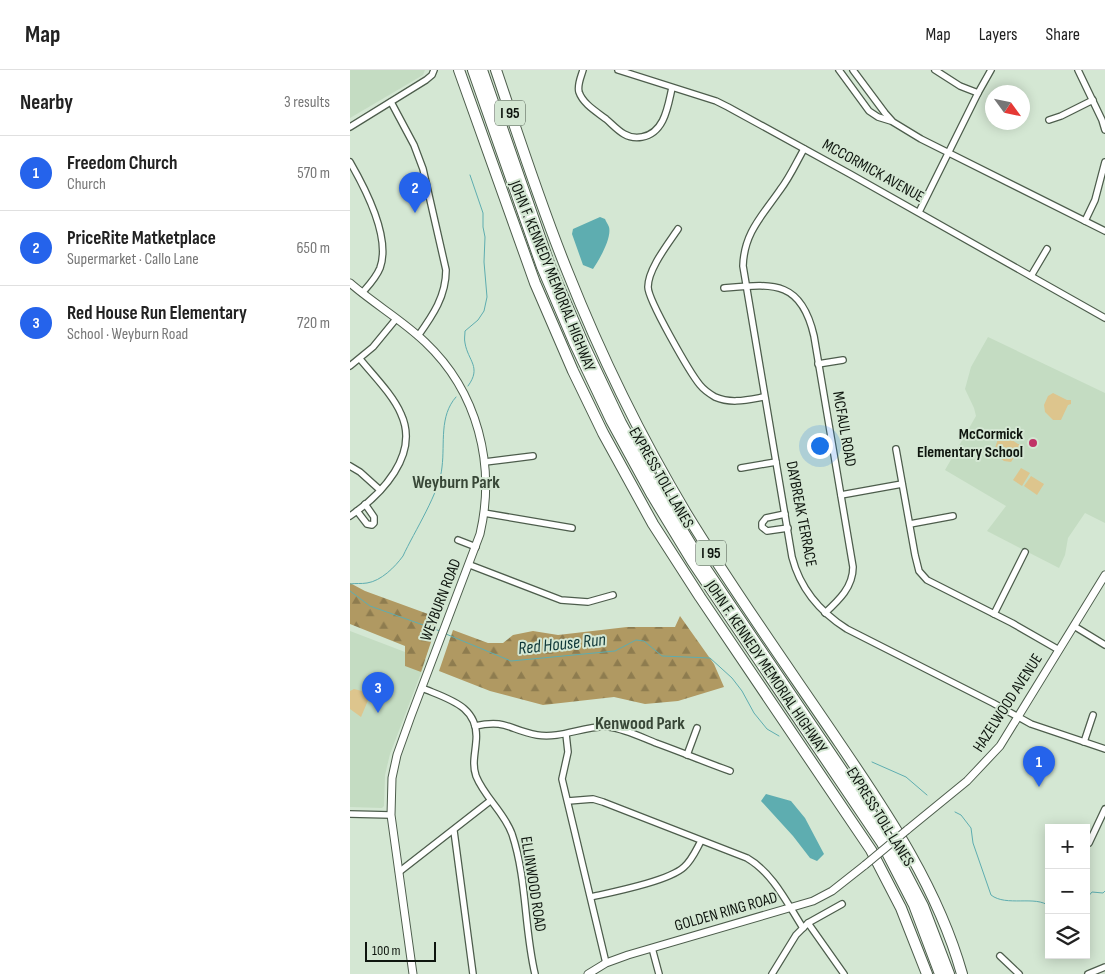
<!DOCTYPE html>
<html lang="en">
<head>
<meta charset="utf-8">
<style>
  :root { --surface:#fff; --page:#f2f2f2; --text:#222; --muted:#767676; --line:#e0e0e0; --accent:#2563eb }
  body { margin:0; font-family:"Sofia Sans Condensed",sans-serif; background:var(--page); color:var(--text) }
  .controls { position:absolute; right:15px; bottom:15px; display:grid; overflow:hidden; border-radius:0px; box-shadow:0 2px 12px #0003 }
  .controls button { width:45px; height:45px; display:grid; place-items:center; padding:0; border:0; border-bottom:1px solid var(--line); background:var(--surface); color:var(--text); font:25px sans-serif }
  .compass { position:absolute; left:635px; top:15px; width:45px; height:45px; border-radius:50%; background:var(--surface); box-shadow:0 2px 12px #0003; rotate:123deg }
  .scale { position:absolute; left:15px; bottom:12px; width:71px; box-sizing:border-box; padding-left:5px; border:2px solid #0e150e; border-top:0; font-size:14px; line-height:18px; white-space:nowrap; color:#0e150e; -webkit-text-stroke:4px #d4e7d3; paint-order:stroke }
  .you { position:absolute; left:469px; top:375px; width:18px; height:18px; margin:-12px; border:4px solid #fff; border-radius:50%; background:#1a73e8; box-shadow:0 0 0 8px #1a73e833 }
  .badge { display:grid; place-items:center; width:32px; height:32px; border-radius:50%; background:var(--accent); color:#fff; font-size:16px; font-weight:700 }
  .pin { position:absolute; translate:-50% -41px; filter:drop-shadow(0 1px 2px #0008) }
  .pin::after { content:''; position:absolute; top:26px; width:18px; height:15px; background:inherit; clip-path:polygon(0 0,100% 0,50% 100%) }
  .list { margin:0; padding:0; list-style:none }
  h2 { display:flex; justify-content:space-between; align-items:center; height:65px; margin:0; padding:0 20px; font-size:21px }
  h2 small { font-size:16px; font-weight:400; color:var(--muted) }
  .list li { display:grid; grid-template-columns:32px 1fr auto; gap:15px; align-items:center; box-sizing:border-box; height:75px; padding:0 20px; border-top:1px solid var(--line) }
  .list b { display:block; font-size:19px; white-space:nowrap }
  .list p { margin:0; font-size:16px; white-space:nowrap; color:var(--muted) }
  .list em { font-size:16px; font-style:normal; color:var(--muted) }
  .icon { flex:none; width:28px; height:28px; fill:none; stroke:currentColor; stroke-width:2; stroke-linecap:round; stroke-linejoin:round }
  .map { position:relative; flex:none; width:755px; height:904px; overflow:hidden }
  header { display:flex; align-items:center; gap:30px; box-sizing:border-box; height:70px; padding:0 25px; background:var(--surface); border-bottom:1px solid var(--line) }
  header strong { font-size:24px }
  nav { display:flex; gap:28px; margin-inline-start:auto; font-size:18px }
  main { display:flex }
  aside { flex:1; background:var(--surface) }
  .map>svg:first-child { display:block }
</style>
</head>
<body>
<header>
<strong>Map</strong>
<nav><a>Map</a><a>Layers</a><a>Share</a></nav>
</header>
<main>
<aside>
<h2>Nearby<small>3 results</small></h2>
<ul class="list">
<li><span class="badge">1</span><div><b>Freedom Church</b><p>Church</p></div><em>570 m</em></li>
<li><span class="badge">2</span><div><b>PriceRite Matketplace</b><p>Supermarket · Callo Lane</p></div><em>650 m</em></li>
<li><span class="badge">3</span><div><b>Red House Run Elementary</b><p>School · Weyburn Road</p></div><em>720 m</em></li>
</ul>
</aside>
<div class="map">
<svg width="755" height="904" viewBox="0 0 755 904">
  <defs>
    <pattern id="forest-firs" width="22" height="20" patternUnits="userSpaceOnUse" patternTransform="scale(1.25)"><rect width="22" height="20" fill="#b09962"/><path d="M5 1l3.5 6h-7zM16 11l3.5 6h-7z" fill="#8e7c4f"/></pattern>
  </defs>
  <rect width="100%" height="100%" fill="#d4e7d3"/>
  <!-- built -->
  <g fill="#c4dcc2">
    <path d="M0,0H75L73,5L0,48Z"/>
    <path d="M638,267L755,323V453L735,443L718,468L715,485L709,498L637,461L656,436L595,400L626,346L624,338L615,319L621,297Z"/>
    <path d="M0,561L76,590L40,684L35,705L34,736L32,738L0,737Z"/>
  </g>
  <!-- forest -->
  <g fill="url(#forest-firs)">
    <path d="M0,513L15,521L89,548L71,602L55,596V576L0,554Z"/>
    <path d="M330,546L364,594L374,617L328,631L295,634L264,627L193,635L140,621L89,601L103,560L138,573H153L163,565L183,561L208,565L277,557H325Z"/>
  </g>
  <!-- garden -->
  <g fill="#ddc58d">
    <path d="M703,323L717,330H721V334L718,335L711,350H703L695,342L694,335L698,326Z"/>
    <path d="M656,366L668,374H673L674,379H670L661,392L654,391L646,385L645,378L648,369Z"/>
    <path d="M671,398L680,403L672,416L663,410Z"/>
    <path d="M681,406L694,414L687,425L674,416Z"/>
    <path d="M4,619L12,621L19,628L11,647L0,639V621Z"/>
  </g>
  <!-- water -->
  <g fill="#5eadb0">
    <path d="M250,147L255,149C256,152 258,154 259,157C262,168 249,190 243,199L233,195L222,164L223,159Z"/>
    <path d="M416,724L441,731L455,748L474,784L467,791L460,788L443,766L411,731Z"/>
  </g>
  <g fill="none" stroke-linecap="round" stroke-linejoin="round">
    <!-- stream -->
    <g stroke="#5eadb0" stroke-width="1">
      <path d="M118,316C132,297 118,291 115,273C114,269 115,265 115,261L128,250L134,241L137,227L134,192L135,167L133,157V143L120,105"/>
      <path d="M0,514C6,513 11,514 17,513C31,511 45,497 53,486C64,462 90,422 92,397C95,373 89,346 106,327"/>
      <path d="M0,521L20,536L90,561"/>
      <path d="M96,564L161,591L265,581L286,570L294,571L312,586L360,588L382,608L392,621L404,643L417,659L429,666"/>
      <path d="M522,692L556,707L577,725"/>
      <path d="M605,742L611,745L621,758L623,773L641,825C656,837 686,825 699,836"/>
      <path d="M736,829L742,822L753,823L755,821"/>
    </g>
    <defs>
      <g id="minor">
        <path d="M233,0C231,7 227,15 229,22C233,34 247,42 256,49C262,54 267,60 274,64C279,67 286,68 292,67C315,63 318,35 322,18"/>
        <path d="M268,0L366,31L378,37L500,104L755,248"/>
        <path d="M489,0L519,41L528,47L541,51"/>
        <path d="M503,0L535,43L543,52L571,69L755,161"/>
        <path d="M585,0L610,16L628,23"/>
        <path d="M728,0L752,50L755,60"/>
        <path d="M41,32L64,75L73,99L96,200C96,226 83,245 68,266"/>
        <path d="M699,50L711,46L743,30"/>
        <path d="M0,57L76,10L82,5L84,0"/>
        <path d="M454,79C446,93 440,107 430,120C412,146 394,163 393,196L442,487C450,518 470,542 497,559L643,633L681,654L755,679"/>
        <path d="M0,92C15,118 41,168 30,198C26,208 19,215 12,223"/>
        <path d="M569,142L628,23L641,0"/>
        <path d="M735,151L745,130L755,92"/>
        <path d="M328,159C318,174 298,199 298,217C298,230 340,303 350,315C354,320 360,324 365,327C381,334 397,330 414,327"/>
        <path d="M681,206L697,179"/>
        <path d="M374,218C422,214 451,209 464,266L503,497C503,517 489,530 475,543"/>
        <path d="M468,294L493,290"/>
        <path d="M0,296L23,277L46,249"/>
        <path d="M546,379L565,485L569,501L577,510L662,553L709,580"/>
        <path d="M135,392L183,386"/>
        <path d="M0,396L10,402L30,420"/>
        <path d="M391,398L426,392"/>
        <path d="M491,425L552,414"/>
        <path d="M7,441L17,454L22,455L24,453V447L15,434"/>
        <path d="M134,443L222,458"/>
        <path d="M435,444L416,448L412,453V457L417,461L438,458"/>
        <path d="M0,446C31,425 70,385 51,344C43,325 23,305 10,289"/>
        <path d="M560,454L603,446"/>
        <path d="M108,470L126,477"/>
        <path d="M120,495L211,530L238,532L263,525"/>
        <path d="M644,544L675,482"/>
        <path d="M724,556L755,575"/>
        <path d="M72,618C98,629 130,636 126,672C125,685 122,694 126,706C135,728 154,742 162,764C177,809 174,858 185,904"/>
        <path d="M125,656C157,649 159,660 187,665C212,669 235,655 259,657C275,659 291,667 306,673C331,682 355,692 380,701"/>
        <path d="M216,664L218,682L212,709L256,893"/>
        <path d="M734,672L743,645"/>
        <path d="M337,685L347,658"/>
        <path d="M218,731L243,729L253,732L397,788C423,803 437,833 453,858"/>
        <path d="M0,744L41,745"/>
        <path d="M104,761L123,904"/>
        <path d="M739,773L755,739"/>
        <path d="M49,802L140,731"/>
        <path d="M241,827C263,822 319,811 334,797C342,790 346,780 351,771"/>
        <path d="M458,853L494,904"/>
        <path d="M302,878L309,904"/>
        <path d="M650,886L669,904"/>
        <path d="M422,904L446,865L458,853L492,834"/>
        <path d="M738,904L755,897"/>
      </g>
      <g id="tertiary">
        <path d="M0,213C24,234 52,250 75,272C128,322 146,395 130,464L61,646L47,685L42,708L41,745L63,904"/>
        <path d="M557,760L617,711L650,676L755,505"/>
        <path d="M238,904L256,893L278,885L463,831L482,821L515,795"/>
      </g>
      <g id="motorway">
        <path d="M109,0L185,213L223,301L253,363L303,454L350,527L521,780L551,838L577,904"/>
        <path d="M123,0L192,197L224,272L261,350L302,425L342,491L532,773L564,835L590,904"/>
        <path d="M132,0L200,196L234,275L271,353L309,422L354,496L537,767L573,836L599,904"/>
        <path d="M146,0C169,68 191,137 218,203C251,286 290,366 336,443C384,522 438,597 490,674C539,746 588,819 612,904"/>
      </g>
    </defs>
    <!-- minor casing -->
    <use href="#minor" stroke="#4d5d4c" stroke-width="8"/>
    <!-- tertiary casing -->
    <use href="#tertiary" stroke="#4d5d4c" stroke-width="9"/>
    <!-- motorway casing -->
    <use href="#motorway" stroke="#4d5d4c" stroke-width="12"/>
    <!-- minor -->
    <use href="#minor" stroke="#fff" stroke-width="5.5"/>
    <!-- tertiary -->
    <use href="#tertiary" stroke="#fff" stroke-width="7"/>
    <!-- motorway -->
    <use href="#motorway" stroke="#fff" stroke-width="10"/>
    <defs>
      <path id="tertiary-bridge" d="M515,795L557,760"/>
    </defs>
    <!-- tertiary-bridge casing -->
    <use href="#tertiary-bridge" stroke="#4d5d4c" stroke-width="9" stroke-linecap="butt"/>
    <!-- tertiary-bridge -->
    <use href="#tertiary-bridge" stroke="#fff" stroke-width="7"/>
  </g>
  <!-- markers -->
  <circle fill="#c03366" stroke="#d4e7d3" stroke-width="2" cx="683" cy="373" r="5"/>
  <g text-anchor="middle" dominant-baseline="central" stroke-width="4" stroke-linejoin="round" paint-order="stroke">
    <!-- shield labels -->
    <g fill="#d4e7d3" stroke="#495449" stroke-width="1">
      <rect x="145" y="30.5" width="30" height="25" rx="4"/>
      <rect x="346" y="470.5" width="30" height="25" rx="4"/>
    </g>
    <g font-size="15" font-weight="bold" fill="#0e150e">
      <text x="160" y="43">I 95</text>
      <text x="361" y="483">I 95</text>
    </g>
    <!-- street labels -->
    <g font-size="16" fill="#0e150e" stroke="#d4e7d3">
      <text transform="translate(523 101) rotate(29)">MCCORMICK AVENUE</text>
      <text transform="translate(202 206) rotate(68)">JOHN F. KENNEDY MEMORIAL HIGHWAY</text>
      <text transform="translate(494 359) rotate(80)">MCFAUL ROAD</text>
      <text transform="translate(311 408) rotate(60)">EXPRESS TOLL LANES</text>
      <text transform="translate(451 444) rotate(79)">DAYBREAK TERRACE</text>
      <text transform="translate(91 530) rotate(-69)">WEYBURN ROAD</text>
      <text transform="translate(416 597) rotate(56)">JOHN F. KENNEDY MEMORIAL HIGHWAY</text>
      <text transform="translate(658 633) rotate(-57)">HAZELWOOD AVENUE</text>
      <text transform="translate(530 747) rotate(58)">EXPRESS TOLL LANES</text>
      <text transform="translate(183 814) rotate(81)">ELLINWOOD ROAD</text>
      <text transform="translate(376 842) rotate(-16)">GOLDEN RING ROAD</text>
    </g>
    <!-- poi labels -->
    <g font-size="16" font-weight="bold" fill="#0e150e" stroke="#d4e7d3" text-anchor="end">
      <text x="673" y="364">McCormick<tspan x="673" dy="18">Elementary School</tspan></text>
    </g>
    <!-- neighbourhood labels -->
    <g font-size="18" font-weight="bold" fill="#384737" stroke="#d4e7d3">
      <text x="106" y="412">Weyburn Park</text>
      <text x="290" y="653">Kenwood Park</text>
    </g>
    <!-- water labels -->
    <g font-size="18" font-style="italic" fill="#0e3637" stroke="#d4e7d3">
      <text transform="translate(212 574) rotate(-6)">Red House Run</text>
    </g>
  </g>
</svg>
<div class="controls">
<button>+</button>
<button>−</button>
<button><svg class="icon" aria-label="layers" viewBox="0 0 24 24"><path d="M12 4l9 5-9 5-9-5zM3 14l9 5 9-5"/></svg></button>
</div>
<svg class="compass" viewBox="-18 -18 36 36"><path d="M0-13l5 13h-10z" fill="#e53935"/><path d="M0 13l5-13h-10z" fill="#767676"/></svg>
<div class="scale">100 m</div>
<div class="you"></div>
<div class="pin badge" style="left:689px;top:717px">1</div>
<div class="pin badge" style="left:65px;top:143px">2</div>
<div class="pin badge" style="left:28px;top:643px">3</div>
</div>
</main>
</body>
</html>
